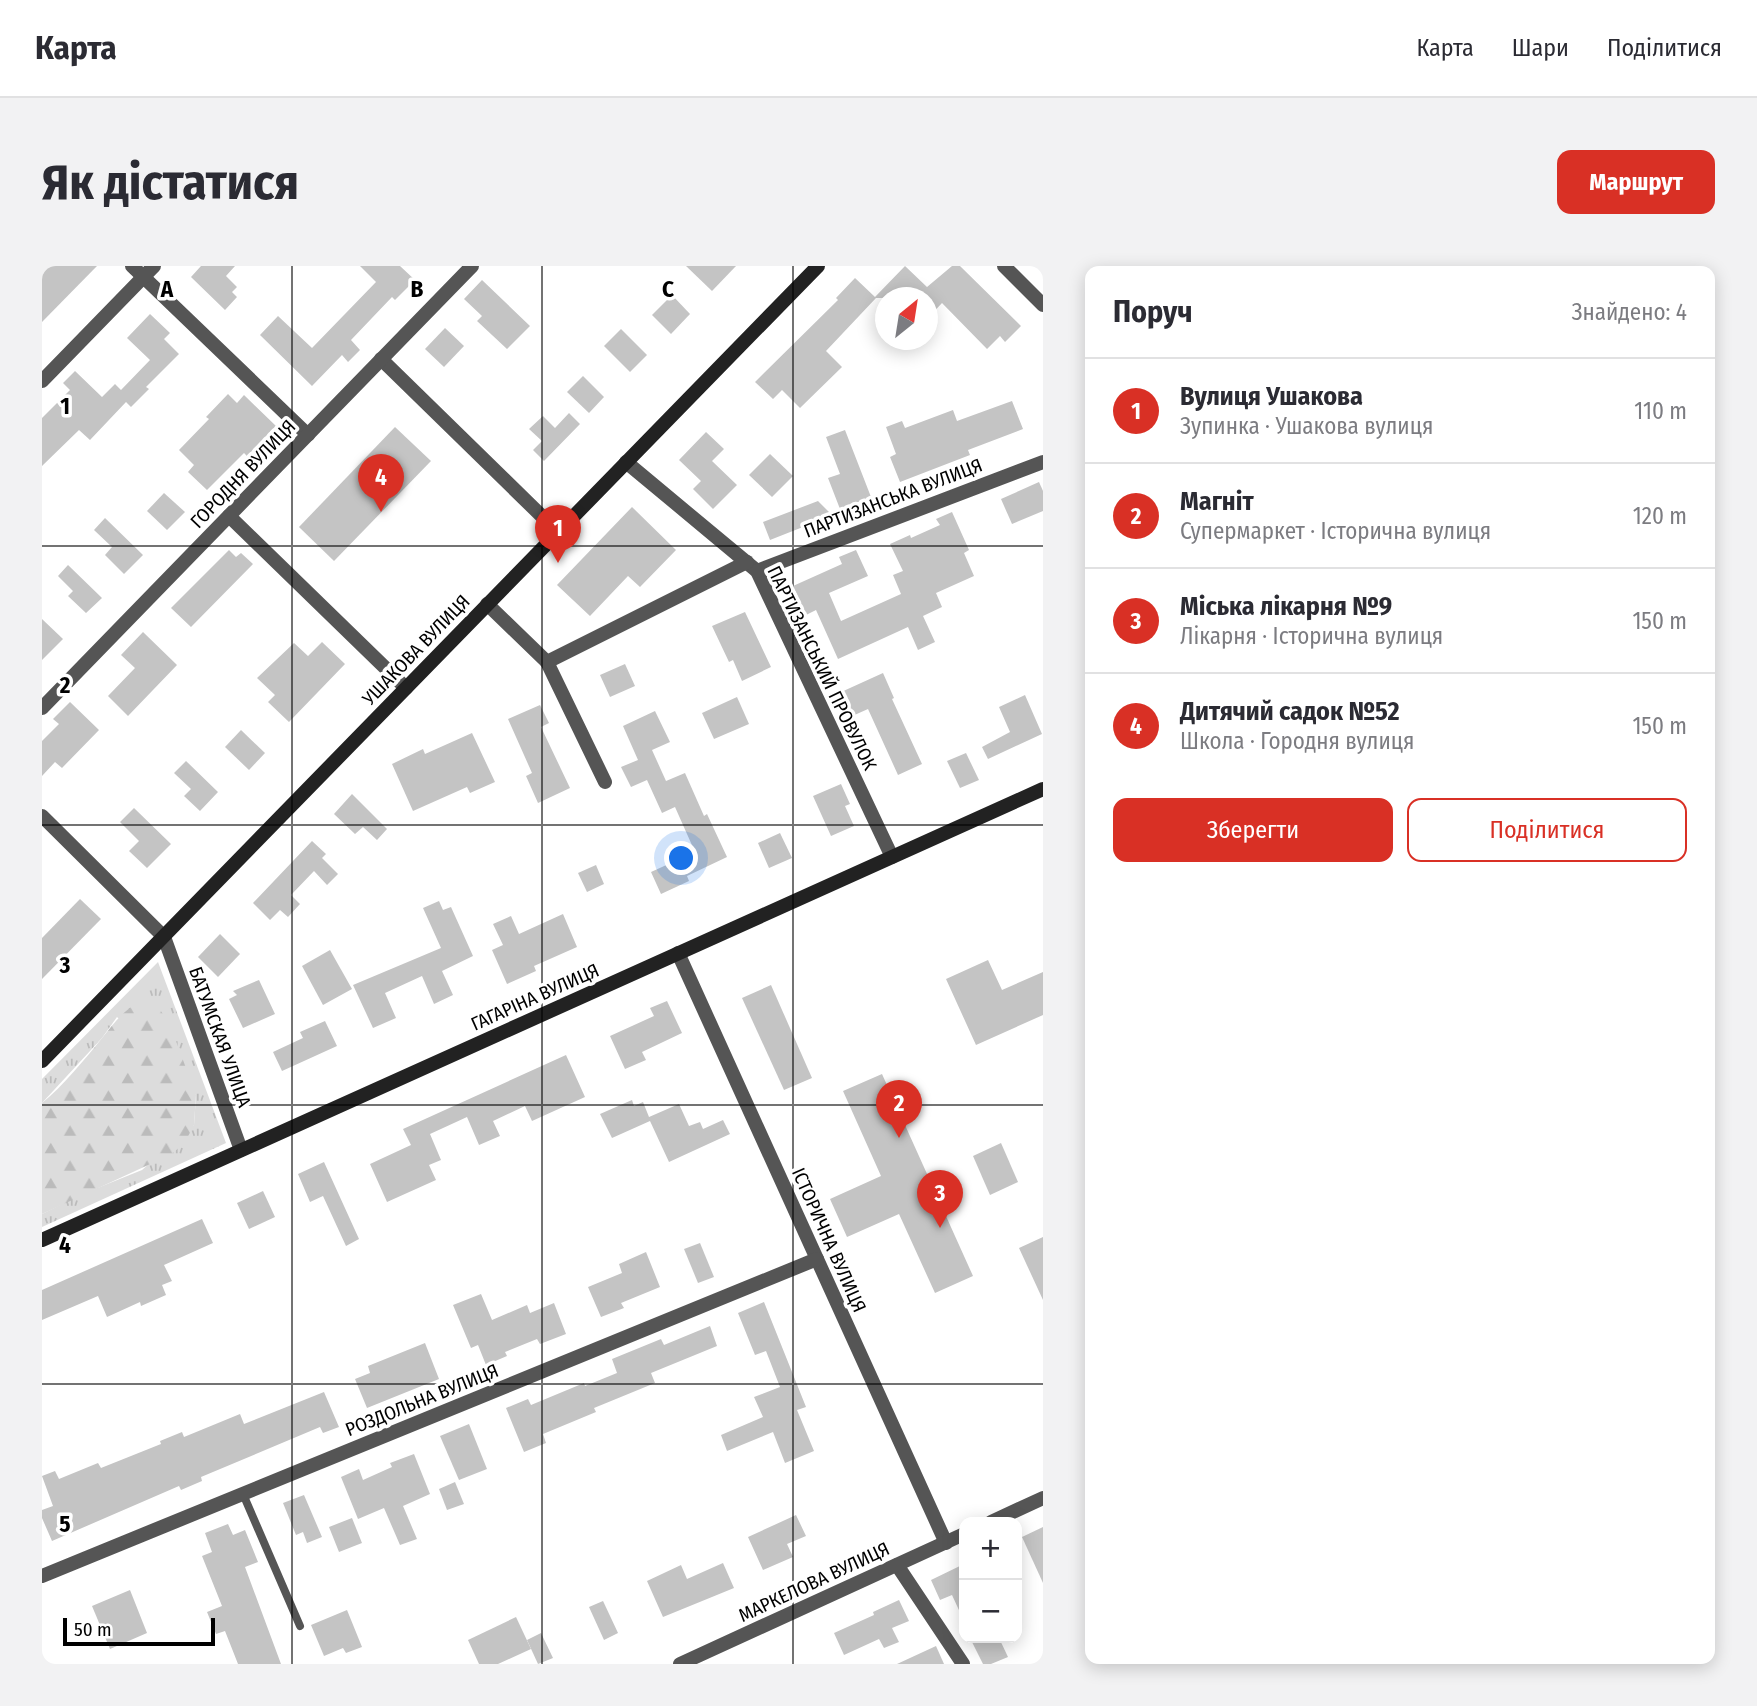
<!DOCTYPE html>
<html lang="uk">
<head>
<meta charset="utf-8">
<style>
  :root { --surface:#fff; --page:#f2f2f3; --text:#2b2b33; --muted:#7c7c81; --line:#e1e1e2; --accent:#d93025 }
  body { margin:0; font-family:"Fira Sans Condensed",sans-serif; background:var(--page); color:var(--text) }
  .controls { position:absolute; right:21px; bottom:21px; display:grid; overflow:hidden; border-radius:14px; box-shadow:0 4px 18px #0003 }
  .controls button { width:63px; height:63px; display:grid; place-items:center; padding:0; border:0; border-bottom:2px solid var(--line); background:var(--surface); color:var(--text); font:35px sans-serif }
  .compass { position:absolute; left:833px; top:21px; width:63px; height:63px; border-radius:50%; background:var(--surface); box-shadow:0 4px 18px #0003; rotate:30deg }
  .scale { position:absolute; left:21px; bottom:18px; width:152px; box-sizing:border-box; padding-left:7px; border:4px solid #000; border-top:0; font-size:19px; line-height:24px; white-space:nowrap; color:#000; -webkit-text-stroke:5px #fff; paint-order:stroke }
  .you { position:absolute; left:640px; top:593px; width:24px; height:24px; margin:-18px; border:5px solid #fff; border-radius:50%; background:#1a73e8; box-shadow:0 0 0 10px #1a73e833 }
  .badge { display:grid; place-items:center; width:46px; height:46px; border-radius:50%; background:var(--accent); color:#fff; font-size:23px; font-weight:700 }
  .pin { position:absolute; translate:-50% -58px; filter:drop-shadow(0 2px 4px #0008) }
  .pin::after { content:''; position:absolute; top:37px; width:24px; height:21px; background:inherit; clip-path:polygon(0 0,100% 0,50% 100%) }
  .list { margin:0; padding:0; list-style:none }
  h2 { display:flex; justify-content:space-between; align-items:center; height:91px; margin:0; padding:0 28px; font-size:30px }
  h2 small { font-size:23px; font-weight:400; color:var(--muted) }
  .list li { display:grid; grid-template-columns:46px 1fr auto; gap:21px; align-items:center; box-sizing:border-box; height:105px; padding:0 28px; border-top:2px solid var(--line) }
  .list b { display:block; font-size:26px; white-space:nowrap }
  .list p { margin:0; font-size:23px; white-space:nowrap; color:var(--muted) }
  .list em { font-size:23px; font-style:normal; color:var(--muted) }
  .actions { display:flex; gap:14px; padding:21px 28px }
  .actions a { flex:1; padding:16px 0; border:2px solid var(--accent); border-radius:14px; text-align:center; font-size:24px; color:var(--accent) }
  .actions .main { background:var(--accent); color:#fff }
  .map { position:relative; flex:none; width:1001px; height:1398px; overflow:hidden; border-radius:14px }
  header { display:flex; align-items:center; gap:42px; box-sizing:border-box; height:98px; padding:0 35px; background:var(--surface); border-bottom:2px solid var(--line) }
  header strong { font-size:33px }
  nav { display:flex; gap:38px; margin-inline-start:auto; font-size:24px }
  .intro { display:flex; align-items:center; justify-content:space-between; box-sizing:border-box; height:168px; padding:0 42px }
  h1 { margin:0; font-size:49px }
  .button { padding:18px 32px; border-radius:14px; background:var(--accent); color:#fff; font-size:24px; font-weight:700 }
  main { display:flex; gap:42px; padding:0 42px }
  aside { flex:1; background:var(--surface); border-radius:14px; box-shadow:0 4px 18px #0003 }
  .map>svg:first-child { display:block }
</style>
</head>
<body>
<header>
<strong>Карта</strong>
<nav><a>Карта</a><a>Шари</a><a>Поділитися</a></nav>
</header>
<div class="intro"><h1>Як дістатися</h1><a class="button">Маршрут</a></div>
<main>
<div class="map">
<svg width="1001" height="1398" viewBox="0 0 1001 1398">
  <defs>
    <pattern id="grass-tufts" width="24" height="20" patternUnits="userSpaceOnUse" patternTransform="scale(1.75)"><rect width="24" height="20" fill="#dcdcdc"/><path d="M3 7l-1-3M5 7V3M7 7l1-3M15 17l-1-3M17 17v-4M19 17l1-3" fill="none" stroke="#bbb"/></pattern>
    <pattern id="forest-firs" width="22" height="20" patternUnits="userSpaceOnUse" patternTransform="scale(1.75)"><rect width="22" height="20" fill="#dcdcdc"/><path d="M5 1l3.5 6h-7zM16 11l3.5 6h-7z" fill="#bbb"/></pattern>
  </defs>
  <rect width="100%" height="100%" fill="#fff"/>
  <!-- grass -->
  <path fill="url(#grass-tufts)" d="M116,696L184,877L0,961V948L38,929L100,904L152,859L154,829L75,751L60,772L0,837V813Z"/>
  <!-- forest -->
  <path fill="url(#forest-firs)" d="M100,735L117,742L128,759L154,829L152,859L143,876L130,888L0,948V837C21,820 43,793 60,772C73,756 81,744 100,735Z"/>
  <!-- building -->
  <g fill="#c4c4c4">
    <path d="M0,0H55L0,56Z"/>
    <path d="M159,0H193L184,10L195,21L190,26L195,31L183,44L149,11Z"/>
    <path d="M318,0H358L373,14L353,34L350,31L309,74L318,84L306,96L300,89L270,120L218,69L236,50L270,82L334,16Z"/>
    <path d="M644,0H694L670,25Z"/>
    <path d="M863,0L885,21L910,0H918L979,60L963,76L958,70L945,83L900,37L886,52V32H834L784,85L800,101L758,142L740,124L731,133L713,116L796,34L794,32L813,12L833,31Z"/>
    <path d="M440,14L488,60L465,83L435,55L440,50L422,33Z"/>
    <path d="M630,29L648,48L629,68L610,49Z"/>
    <path d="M108,48L128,67L122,73L137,88L104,121L107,123L89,141L84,136L48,174L37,164L0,200V152L28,124L21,117L33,105L60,131L73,118L79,124L108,94L85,72Z"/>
    <path d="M403,62L422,80L402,101L383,83Z"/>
    <path d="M579,63L605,89L588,106L562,80Z"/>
    <path d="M541,110L562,131L547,147L525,126Z"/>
    <path d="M186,128L195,137L202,129L234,160L205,190L202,187L165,224L146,206L152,199L137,184L167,153L164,151Z"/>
    <path d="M970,135L981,163L926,184L928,189L858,216L848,191L854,188L844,161L860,155L863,162L911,144L915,155Z"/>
    <path d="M527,147L538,158L502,195L491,184L500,175L487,163L501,150L513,162Z"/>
    <path d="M353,161L389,195L292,295L257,261Z"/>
    <path d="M803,164L829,231L798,243L786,212L798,208L784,171Z"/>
    <path d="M664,166L682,183L670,195L695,219L671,243L651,223L659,215L637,194Z"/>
    <path d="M728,188L751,210L730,231L707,209Z"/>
    <path d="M997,216L1001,225V245L970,258L959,233Z"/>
    <path d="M122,227L143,246L125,264L105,245Z"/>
    <path d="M776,235L795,254L768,264L766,259L728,274L721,256Z"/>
    <path d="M590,241L634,284L598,321L586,310L548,350L515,319Z"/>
    <path d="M910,246L927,284L922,287L932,310L894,327L900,341L881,350L893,376L876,384L866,361L796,393L774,344L764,349L751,320L800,298L797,291L814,284L826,310L787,327L799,355L859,328L851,309L861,305L848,278L868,269L869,272L898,259L894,253Z"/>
    <path d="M63,252L101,289L82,308L63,289L70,281L52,264Z"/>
    <path d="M187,284L194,291L199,287L211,298L149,361L129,342Z"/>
    <path d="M26,299L60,332L44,347L26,330L31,325L16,310Z"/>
    <path d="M703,346L729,401L700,415L691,394L687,396L670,360Z"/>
    <path d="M0,353L21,373L0,394Z"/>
    <path d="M101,366L135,399L86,450L66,430L93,402L79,389Z"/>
    <path d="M280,376L303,398L247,456L226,436L233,429L215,412L252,377L266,390Z"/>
    <path d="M583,398L593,420L568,431L558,409Z"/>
    <path d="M841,407L852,432L850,433L880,498L856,509L826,443L808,451L797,427Z"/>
    <path d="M983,429L1000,468L946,493L940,481L968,466L957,441Z"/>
    <path d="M695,431L707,458L672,473L660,447Z"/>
    <path d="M28,436L57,464L20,502L13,496L0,510V475L17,458L11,453Z"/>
    <path d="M498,439L507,457L499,461L528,522L496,537L484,510L490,507L466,453Z"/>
    <path d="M613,445L628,476L610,484L624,515L643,507L662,550L665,548L685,591L645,610L647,615L619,628L609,606L653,586L633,541L620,547L605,514L589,521L579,501L596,494L581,460Z"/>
    <path d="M199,464L223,487L207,504L183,481Z"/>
    <path d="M430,467L453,516L428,527L425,521L371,545L350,498L381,483L383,488Z"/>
    <path d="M924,487L937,514L918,522L905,495Z"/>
    <path d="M144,495L176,526L158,545L142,530L149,523L132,507Z"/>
    <path d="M799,518L808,538L803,540L812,560L789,570L771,530Z"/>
    <path d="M310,528L345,563L335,574L321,561L313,568L292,548Z"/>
    <path d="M92,542L129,578L105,602L87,585L97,575L78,556Z"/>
    <path d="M738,567L750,592L727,602L716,577Z"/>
    <path d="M270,575L284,588L280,592L296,608L285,619L272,605L249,629L258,638L246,651L238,644L228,654L211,637Z"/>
    <path d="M554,599L562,618L545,626L536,607Z"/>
    <path d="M38,633L59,653L0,713V672Z"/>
    <path d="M397,635L401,644L409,641L431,690L400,705L411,729L392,738L380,710L343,727L354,752L331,762L311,719L399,682L381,642Z"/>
    <path d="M521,648L535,681L492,700L494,705L465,718L450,684L461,679L451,658L469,650L477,668Z"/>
    <path d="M178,668L198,688L176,711L156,691Z"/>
    <path d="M288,684L310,723L281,739L260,700Z"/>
    <path d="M946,694L960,724L1001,706V749L934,779L904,713Z"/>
    <path d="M217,714L233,748L201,762L187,733L195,729L191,725Z"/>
    <path d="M729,719L770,812L742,824L700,732Z"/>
    <path d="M625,735L640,767L600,786L604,794L583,803L568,770L612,750L608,742Z"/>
    <path d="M283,755L295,780L240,805L231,786L261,772L258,766Z"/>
    <path d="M524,789L543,831L490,855L483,840L451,855L458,870L437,879L425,851L388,868L399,894L387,899L394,914L345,936L328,898L369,879L361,863Z"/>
    <path d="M840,808L931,1010L893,1027L857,948L805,971L788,933L839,910L801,825Z"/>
    <path d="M590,834L592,840L601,836L607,851L637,838L647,860L658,856L661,863L681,854L688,868L627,896L608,855L570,872L558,848Z"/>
    <path d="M959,877L976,916L948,929L931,890Z"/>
    <path d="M282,896L317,973L304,980L281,930L268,936L256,908Z"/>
    <path d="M221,925L233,951L207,963L195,937Z"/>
    <path d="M160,953L171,977L122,999L130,1015L120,1019L124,1029L99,1040L98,1036L65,1051L56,1030L0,1054V1024Z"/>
    <path d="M1001,971V1034L977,982Z"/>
    <path d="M658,977L672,1011L656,1017L642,983Z"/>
    <path d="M604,986L618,1021L579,1037L582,1042L559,1051L546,1021L580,1007L577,998Z"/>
    <path d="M439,1028L450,1054L485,1039L488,1047L512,1037L524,1068L498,1078L495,1073L463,1086L465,1090L444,1099L436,1079L429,1082L411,1039Z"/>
    <path d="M722,1036L764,1141L755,1144L772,1185L743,1197L731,1166L685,1185L679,1169L721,1151L712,1131L738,1121L724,1085L713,1089L696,1047Z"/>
    <path d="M668,1060L675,1080L609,1107L613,1117L552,1142L554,1146L501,1168L504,1177L482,1186L464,1142L486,1133L489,1139L542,1117L543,1120L575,1107L570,1093L619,1073L622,1079Z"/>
    <path d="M383,1077L397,1113L325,1142L313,1113L328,1107L326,1100Z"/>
    <path d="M282,1126L297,1161L281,1167L278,1161L159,1211L160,1215L139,1224L137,1220L10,1275L0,1252V1244L11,1240L0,1210L13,1205L17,1213L56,1197L59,1202L119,1178L118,1175L140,1166L142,1171L198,1148L202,1158Z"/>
    <path d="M427,1158L445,1203L417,1214L398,1170Z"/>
    <path d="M372,1188L388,1228L361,1240L375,1273L358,1279L342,1242L316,1253L299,1211L317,1203L321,1214L350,1201L348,1197Z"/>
    <path d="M413,1216L422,1238L405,1244L397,1223Z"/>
    <path d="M262,1229L280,1271L265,1277L261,1266L254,1269L241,1237Z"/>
    <path d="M754,1249L764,1270L745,1278L751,1291L721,1304L706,1271Z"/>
    <path d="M310,1252L320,1277L297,1286L287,1261Z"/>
    <path d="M186,1258L191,1269L203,1264L216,1296L203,1301L239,1398H196L183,1365L174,1368L165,1346L180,1340L160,1290L170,1286L163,1267Z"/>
    <path d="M1001,1261V1317L980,1271Z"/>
    <path d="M681,1297L692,1322L621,1351L605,1315L639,1299L645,1313Z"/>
    <path d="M922,1298V1355L910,1329L898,1334L889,1314Z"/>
    <path d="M88,1324L105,1367L68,1383L50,1340Z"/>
    <path d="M857,1334L867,1355L850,1362L857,1376L842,1382L837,1373L802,1389L792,1367L832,1349L831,1346Z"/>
    <path d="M561,1335L576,1367L562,1374L547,1341Z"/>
    <path d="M305,1344L320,1381L304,1387L301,1382L282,1390L269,1359Z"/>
    <path d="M474,1351L489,1383L456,1398H437L426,1374Z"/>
    <path d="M499,1367L511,1392L496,1398L485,1374Z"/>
    <path d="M940,1372H957L966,1391L949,1398H941L930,1376Z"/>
    <path d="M894,1380L902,1398H855Z"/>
  </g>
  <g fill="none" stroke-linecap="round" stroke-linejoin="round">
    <!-- lane -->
    <path stroke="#555" stroke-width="8" d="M201,1228L258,1360"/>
    <!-- street -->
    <g stroke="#555" stroke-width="14">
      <path d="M90,0L266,169"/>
      <path d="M962,0L1001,39"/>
      <path d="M339,93L516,266"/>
      <path d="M0,115L112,0"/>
      <path d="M584,196L715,305L850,591"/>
      <path d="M187,250L364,422"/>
      <path d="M715,305L1001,196"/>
      <path d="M445,338L505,396L563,516"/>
      <path d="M505,396L705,296"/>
      <path d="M0,442L430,0"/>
      <path d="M0,550L122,671L199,884"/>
      <path d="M636,687L904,1277"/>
      <path d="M949,1256L1001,1232"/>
      <path d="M855,1299L921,1398"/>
      <path d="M0,1310L775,993"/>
      <path d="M638,1398L922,1268"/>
    </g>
    <!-- secondary -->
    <g stroke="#222" stroke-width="14">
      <path d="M0,795L776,0"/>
      <path d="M0,974L1001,523"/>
    </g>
  </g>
  <!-- grid -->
  <path fill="none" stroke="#000" stroke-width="2" stroke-opacity="0.55" d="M250,0V1398M500,0V1398M751,0V1398M0,280H1001M0,559H1001M0,839H1001M0,1118H1001"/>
  <g text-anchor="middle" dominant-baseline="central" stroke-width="7" stroke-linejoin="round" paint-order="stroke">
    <!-- street labels -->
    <g font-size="19" fill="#000" stroke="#fff">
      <text transform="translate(201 208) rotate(-46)">ГОРОДНЯ ВУЛИЦЯ</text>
      <text transform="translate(851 232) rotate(-21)">ПАРТИЗАНСЬКА ВУЛИЦЯ</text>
      <text transform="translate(374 384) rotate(-46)">УШАКОВА ВУЛИЦЯ</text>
      <text transform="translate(780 402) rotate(64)">ПАРТИЗАНСЬКИЙ ПРОВУЛОК</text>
      <text transform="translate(493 731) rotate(-24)">ГАГАРІНА ВУЛИЦЯ</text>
      <text transform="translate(178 771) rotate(70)">БАТУМСКАЯ УЛИЦА</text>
      <text transform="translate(787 974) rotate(66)">ІСТОРИЧНА ВУЛИЦЯ</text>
      <text transform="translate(380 1134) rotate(-22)">РОЗДОЛЬНА ВУЛИЦЯ</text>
      <text transform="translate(772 1316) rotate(-25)">МАРКЕЛОВА ВУЛИЦЯ</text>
    </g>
  </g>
  <g font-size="23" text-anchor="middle" font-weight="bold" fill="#000" stroke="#fff" stroke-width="7" stroke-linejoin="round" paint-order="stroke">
    <text x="125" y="31">A</text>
    <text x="375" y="31">B</text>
    <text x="626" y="31">C</text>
    <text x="23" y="148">1</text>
    <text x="23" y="427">2</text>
    <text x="23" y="707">3</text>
    <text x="23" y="987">4</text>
    <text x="23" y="1266">5</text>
  </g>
</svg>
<div class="controls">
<button>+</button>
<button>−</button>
</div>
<svg class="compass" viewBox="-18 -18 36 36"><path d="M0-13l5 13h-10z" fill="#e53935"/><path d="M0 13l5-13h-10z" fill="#7c7c81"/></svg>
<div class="scale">50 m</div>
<div class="you"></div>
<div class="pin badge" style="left:516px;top:297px">1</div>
<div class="pin badge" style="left:857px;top:872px">2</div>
<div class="pin badge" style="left:898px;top:962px">3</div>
<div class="pin badge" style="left:339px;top:246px">4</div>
</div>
<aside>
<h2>Поруч<small>Знайдено: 4</small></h2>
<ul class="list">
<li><span class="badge">1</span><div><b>Вулиця Ушакова</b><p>Зупинка · Ушакова вулиця</p></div><em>110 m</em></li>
<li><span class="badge">2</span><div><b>Магніт</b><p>Супермаркет · Історична вулиця</p></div><em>120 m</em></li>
<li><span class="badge">3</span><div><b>Міська лікарня №9</b><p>Лікарня · Історична вулиця</p></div><em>150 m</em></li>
<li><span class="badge">4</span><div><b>Дитячий садок №52</b><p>Школа · Городня вулиця</p></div><em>150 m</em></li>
</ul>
<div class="actions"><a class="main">Зберегти</a><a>Поділитися</a></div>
</aside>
</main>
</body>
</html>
